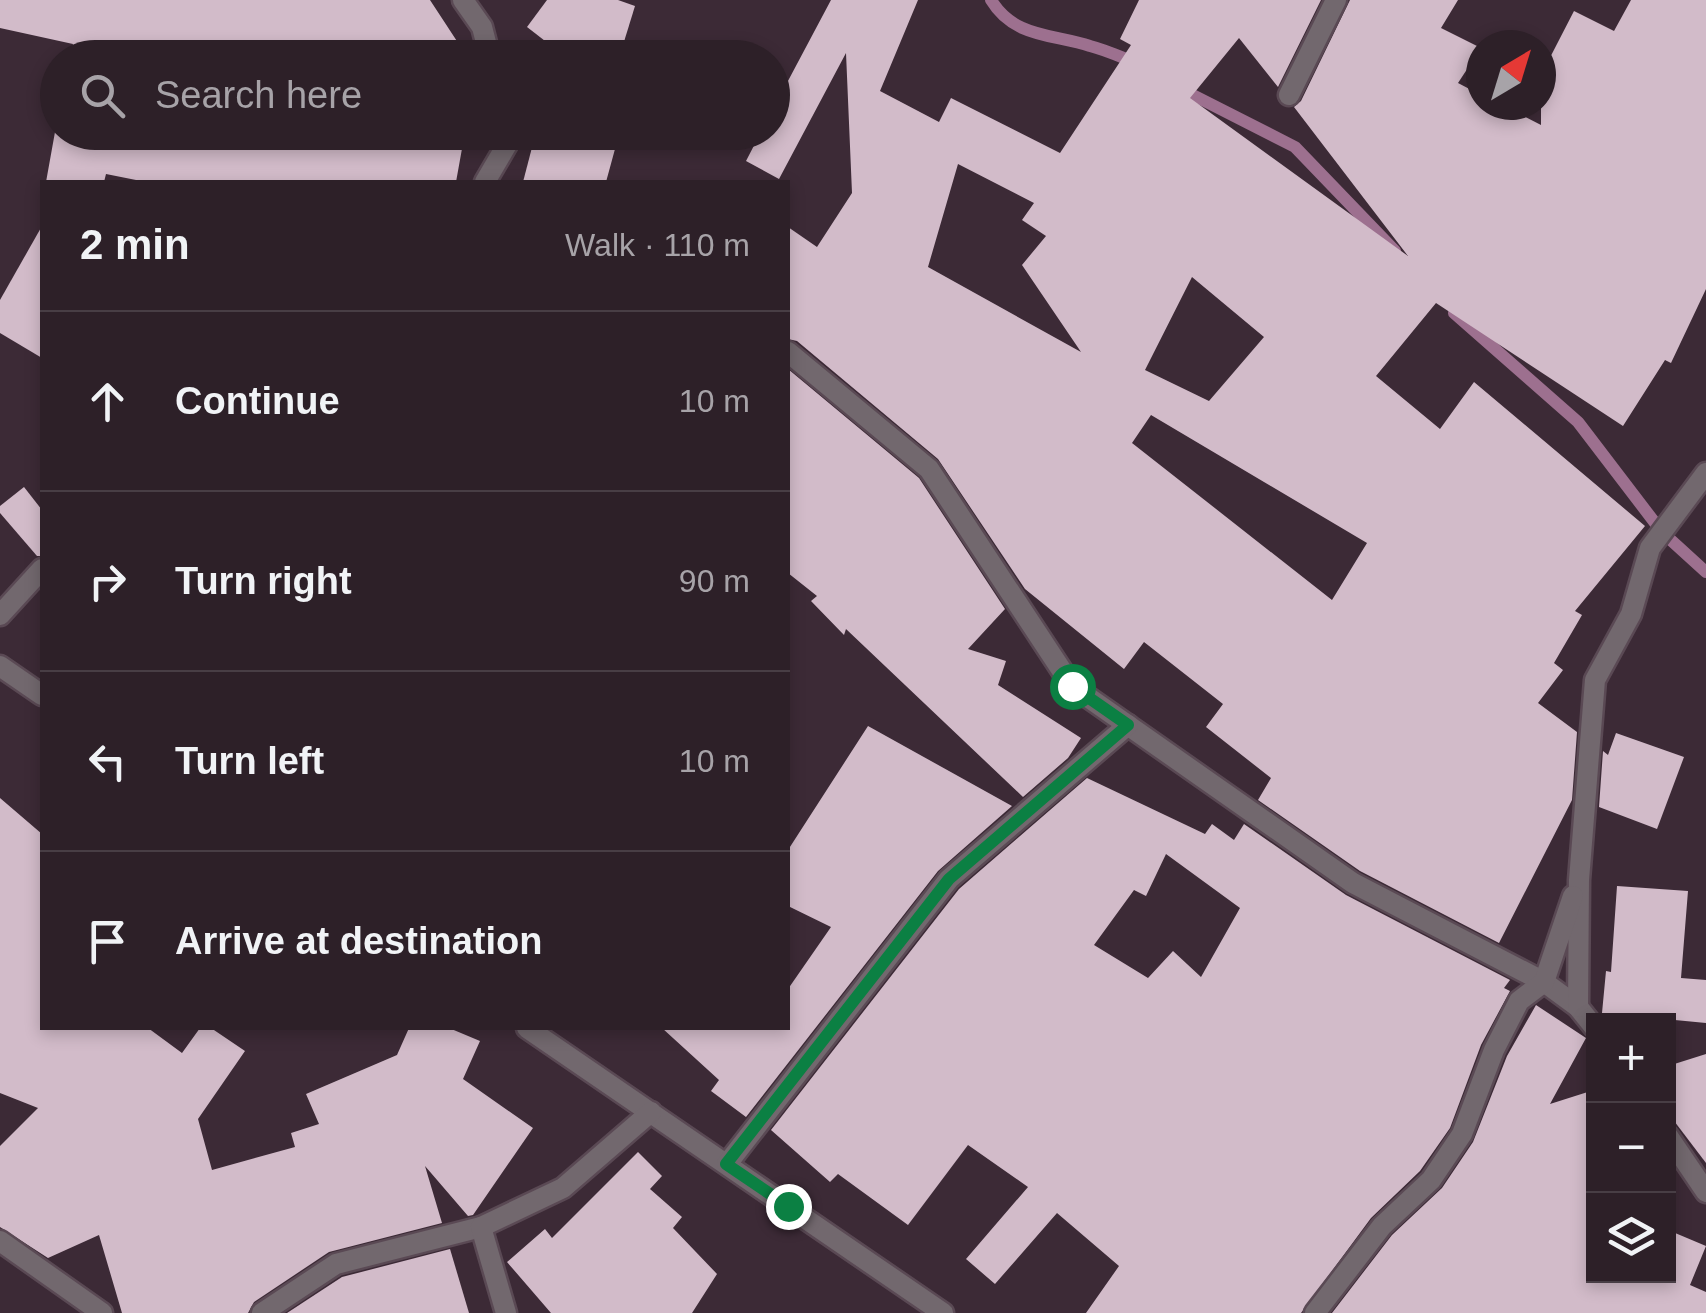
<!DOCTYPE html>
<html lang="en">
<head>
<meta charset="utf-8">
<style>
  :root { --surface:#2d2028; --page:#392d34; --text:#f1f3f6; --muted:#a7a3a8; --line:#483e45 }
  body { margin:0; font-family:Arial,sans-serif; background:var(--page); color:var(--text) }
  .controls { position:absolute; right:30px; bottom:30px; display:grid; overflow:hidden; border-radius:0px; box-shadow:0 5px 15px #0003 }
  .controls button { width:90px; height:90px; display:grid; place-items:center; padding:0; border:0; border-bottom:2px solid var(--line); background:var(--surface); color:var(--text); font:50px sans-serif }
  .compass { position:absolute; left:1466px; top:30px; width:90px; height:90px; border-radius:50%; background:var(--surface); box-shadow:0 5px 15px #0003; rotate:38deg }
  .stop { position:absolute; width:30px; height:30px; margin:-22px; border:8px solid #0b8043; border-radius:50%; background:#fff }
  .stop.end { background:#0b8043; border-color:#fff; box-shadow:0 2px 10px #0008 }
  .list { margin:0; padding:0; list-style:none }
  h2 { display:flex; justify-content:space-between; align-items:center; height:130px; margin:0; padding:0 40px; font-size:42px }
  h2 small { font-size:32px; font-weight:400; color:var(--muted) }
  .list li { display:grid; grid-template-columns:65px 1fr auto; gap:30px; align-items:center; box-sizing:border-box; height:180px; padding:0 40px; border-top:2px solid var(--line) }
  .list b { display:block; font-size:38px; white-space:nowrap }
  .list em { font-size:32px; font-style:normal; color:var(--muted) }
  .icon { flex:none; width:55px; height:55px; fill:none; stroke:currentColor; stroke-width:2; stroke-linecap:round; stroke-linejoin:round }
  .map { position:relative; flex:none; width:1706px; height:1313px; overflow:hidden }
  .search { position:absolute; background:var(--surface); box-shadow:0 5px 15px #0003; left:40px; top:40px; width:750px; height:110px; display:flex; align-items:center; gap:25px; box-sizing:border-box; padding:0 35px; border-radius:55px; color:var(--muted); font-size:38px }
  .panel { position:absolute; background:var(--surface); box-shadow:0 5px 15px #0003; left:40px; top:180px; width:750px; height:850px; border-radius:0px }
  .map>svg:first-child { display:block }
</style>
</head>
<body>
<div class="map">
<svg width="1706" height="1313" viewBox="0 0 1706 1313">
  <rect width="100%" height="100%" fill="#3c2a36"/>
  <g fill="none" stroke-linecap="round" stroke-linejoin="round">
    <!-- stream -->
    <g stroke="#9d708f" stroke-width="12">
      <path d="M991,0C1014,38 1053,34 1090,46C1106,50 1121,57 1136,63"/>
      <path d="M1179,88L1295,147L1395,251"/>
      <path d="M1454,313L1578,422L1662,532L1706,572"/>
    </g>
  </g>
  <!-- building -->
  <g fill="#d2bbc9" fill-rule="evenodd">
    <path d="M0,0H430L468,58H69L73,44L0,28Z"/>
    <path d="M547,0H618L635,6L619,58H567L527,27Z"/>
    <path d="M831,0H918L880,91L939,122L951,98L1060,153L1131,45L1120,39L1139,0H1321L1278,87L1239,38L1190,98L1408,256L1294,107L1301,101L1350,0H1458L1441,28L1481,48L1458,83L1481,95V105H1502L1541,125V75L1574,11L1614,31L1631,0H1706V289L1671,363L1665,360L1623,426L1436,303L1376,376L1440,429L1474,382L1645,526L1575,611L1582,615L1554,663L1563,670L1538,703L1577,732L1572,800L1499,943L1360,871L1258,800L1271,778L1206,727L1223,704L1144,642L1124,669L1025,589L938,459L797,341L788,339V227L817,247L852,193L846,53L779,179L746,161L761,132H772V111ZM958,164L1034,203L1022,220L1046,236L1022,265L1081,352L928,267ZM1192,277L1264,337L1209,401L1145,370ZM1151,415L1367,543L1332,600L1132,443Z"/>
    <path d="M55,132H465L456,182H146L106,174L104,182H46Z"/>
    <path d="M536,132H555L615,149L606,182H523Z"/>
    <path d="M42,226V358L0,333V300Z"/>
    <path d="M788,369L919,478L1005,609L968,649L1006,661L998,685L1081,738L1068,758L1023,797L846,629L844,635L811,601L817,596L788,573Z"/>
    <path d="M24,487L42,510V556H37L0,513V506Z"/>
    <path d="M868,726L1012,806L938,871L746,1117L711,1091L719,1080L662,1028H788V989L831,927L788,906V850Z"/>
    <path d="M1616,733L1684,757L1657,829L1599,807L1603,751L1608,755Z"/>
    <path d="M1087,778L1205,834L1212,824L1234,840L1244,824L1346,895L1510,980L1504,988L1510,991L1481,1045L1450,1128L1420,1171L1371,1218L1301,1313H1086L1119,1266L1057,1213L995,1284L966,1259L1028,1187L968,1145L908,1225L838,1174L830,1182L771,1130L959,889ZM1166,854L1240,908L1201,977L1173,951L1148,978L1094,945L1134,890L1146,896Z"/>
    <path d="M0,798L42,834V1028H148L182,1053L200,1028H211L245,1051L198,1119L212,1170L295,1147L291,1133L319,1124L306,1094L397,1055L409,1028H449L480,1041L463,1079L533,1128L473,1215L468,1216L425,1166L442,1223L329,1252L254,1302L248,1313H122L99,1235L48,1258L0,1227V1146L38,1108L0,1093Z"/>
    <path d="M1617,886L1688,891L1681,978L1706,980V1023L1602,1013L1606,971L1611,972Z"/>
    <path d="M1536,1005L1586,1038L1550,1104L1594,1090V1276H1668V1230L1706,1246L1690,1285L1706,1292V1313H1332L1392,1235L1442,1188L1473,1142L1507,1056Z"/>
    <path d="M1706,1054V1163L1668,1113V1066Z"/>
    <path d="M638,1152L662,1176L650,1189L682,1217L673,1228L717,1274L692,1313H551L507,1262L545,1229L552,1238Z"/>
    <path d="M450,1249L469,1313H287L342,1277Z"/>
  </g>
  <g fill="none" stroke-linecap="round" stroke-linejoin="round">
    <defs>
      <path id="service" d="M262,1313L336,1264L481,1227"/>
      <g id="minor">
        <path d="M463,0L482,27L490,58"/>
        <path d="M1289,95L1336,0"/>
        <path d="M485,182L509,141L508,132"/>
        <path d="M788,352L929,469L1072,686L1353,883L1544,982L1578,1007L1594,1027"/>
        <path d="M0,615L42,569"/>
        <path d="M0,666L42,695"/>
        <path d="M1578,1007L1579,880L1595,680L1631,614L1650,548L1706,473"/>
        <path d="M527,1028L943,1313"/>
        <path d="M1668,1136L1706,1192"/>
        <path d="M727,1164L949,879L1128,725"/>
        <path d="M0,1241L102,1313"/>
        <path d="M506,1313L481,1227L563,1188L651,1112"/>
        <path d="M1315,1313L1382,1226L1431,1180L1462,1134L1494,1050L1519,1001L1544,982L1573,896"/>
      </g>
    </defs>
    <!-- service casing -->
    <use href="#service" stroke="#5a4954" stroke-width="25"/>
    <!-- minor casing -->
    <use href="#minor" stroke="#5a4954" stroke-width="25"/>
    <!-- service -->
    <use href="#service" stroke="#72686e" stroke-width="20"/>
    <!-- minor -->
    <use href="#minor" stroke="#72686e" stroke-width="20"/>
  </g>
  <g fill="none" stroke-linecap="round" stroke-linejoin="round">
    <!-- route -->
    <path stroke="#0b8043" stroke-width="12" d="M788,1206L726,1164L949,879L1128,725L1072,686"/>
  </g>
</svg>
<div class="controls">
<button>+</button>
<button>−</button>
<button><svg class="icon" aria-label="layers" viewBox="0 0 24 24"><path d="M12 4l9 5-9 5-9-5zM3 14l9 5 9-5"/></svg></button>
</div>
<svg class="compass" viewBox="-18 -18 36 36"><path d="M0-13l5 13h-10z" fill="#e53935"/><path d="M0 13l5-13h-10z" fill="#a7a3a8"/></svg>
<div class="stop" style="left:1072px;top:686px"></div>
<div class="stop end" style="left:788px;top:1206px"></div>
<div class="search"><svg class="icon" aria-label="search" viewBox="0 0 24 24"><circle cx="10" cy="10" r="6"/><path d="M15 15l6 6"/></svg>Search here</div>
<section class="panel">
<h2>2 min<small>Walk · 110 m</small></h2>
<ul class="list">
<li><svg class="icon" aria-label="ahead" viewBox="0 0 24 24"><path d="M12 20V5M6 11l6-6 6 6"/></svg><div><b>Continue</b></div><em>10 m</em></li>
<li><svg class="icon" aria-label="right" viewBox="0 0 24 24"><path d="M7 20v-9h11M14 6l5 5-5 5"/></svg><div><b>Turn right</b></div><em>90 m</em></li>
<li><svg class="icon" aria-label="left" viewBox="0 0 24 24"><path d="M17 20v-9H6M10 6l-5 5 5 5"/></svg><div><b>Turn left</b></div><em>10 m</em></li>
<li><svg class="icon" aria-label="arrive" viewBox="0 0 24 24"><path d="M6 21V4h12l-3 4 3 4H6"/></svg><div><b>Arrive at destination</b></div></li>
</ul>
</section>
</div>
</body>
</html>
